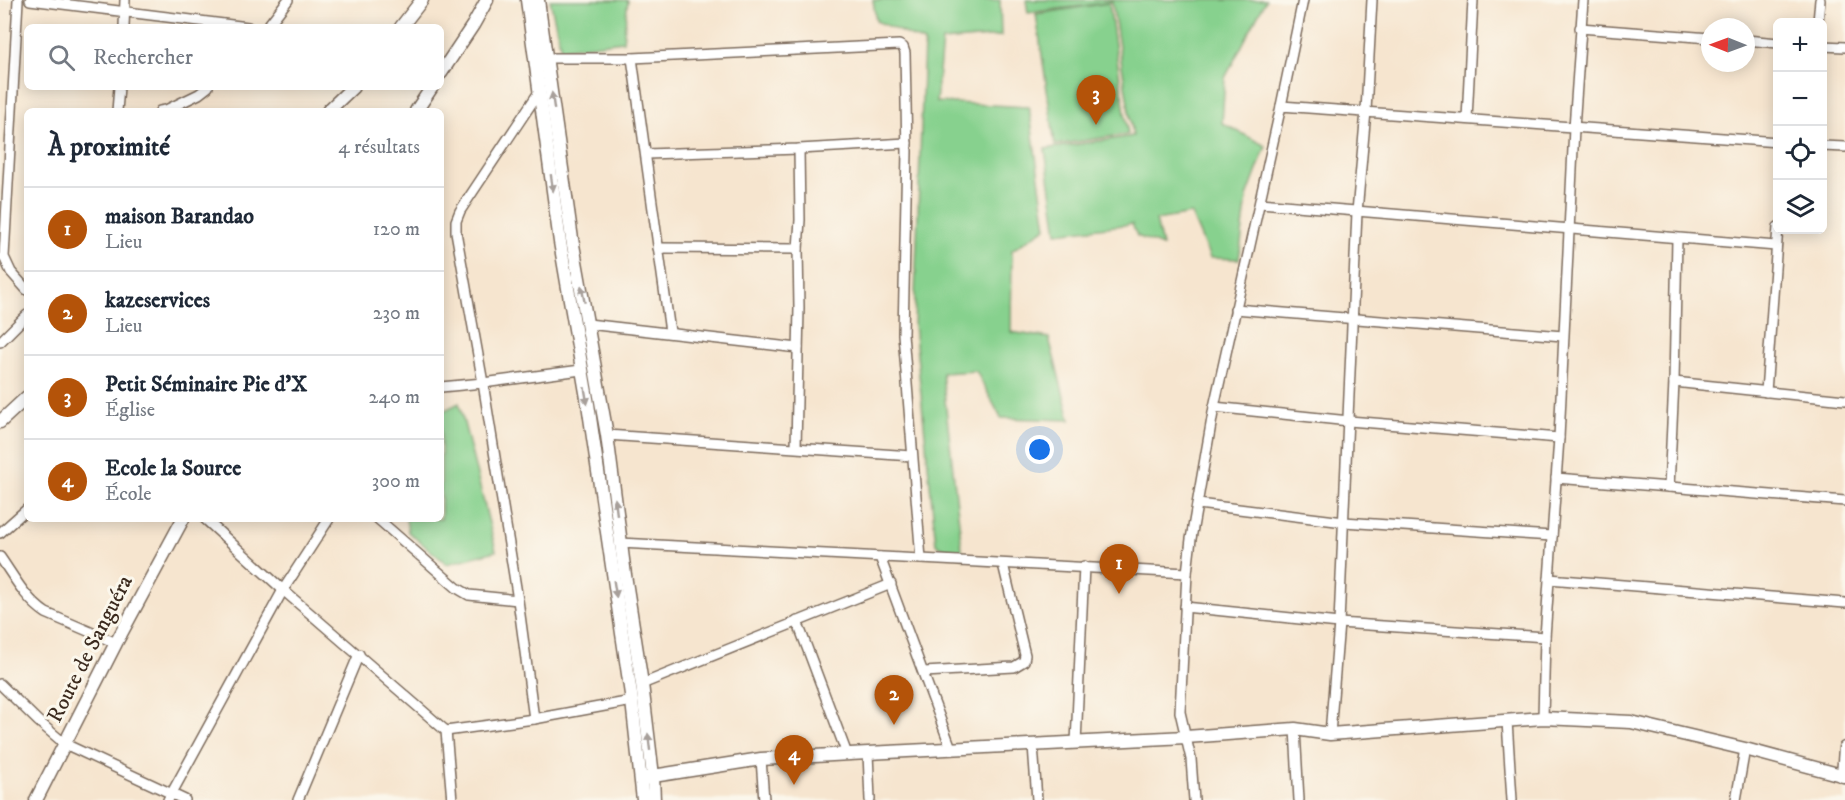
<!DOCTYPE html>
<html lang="fr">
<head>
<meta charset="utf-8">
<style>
  :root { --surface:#fff; --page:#f2f2f3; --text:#1f2937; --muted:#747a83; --line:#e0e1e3; --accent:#b45309 }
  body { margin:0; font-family:"IM FELL DW Pica",serif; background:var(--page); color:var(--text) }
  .controls { position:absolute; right:18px; top:18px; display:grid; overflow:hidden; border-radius:9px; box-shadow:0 3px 15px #0003 }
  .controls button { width:54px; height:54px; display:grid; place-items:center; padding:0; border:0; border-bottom:2px solid var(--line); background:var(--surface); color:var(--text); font:30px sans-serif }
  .compass { position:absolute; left:1701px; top:18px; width:54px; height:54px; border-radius:50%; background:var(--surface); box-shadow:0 3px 15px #0003; rotate:271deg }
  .you { position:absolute; left:1040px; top:450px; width:21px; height:21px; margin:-15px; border:4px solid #fff; border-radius:50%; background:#1a73e8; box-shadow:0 0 0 9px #1a73e833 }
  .badge { display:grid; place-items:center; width:39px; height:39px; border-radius:50%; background:var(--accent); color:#fff; font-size:20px; font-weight:700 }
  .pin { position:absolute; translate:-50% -50px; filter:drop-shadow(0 2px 3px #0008) }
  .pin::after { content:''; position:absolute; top:32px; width:21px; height:18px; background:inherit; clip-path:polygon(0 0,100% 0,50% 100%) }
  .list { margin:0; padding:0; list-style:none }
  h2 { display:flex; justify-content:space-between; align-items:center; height:78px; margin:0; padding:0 24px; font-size:26px }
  h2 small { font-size:20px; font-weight:400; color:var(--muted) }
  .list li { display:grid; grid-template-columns:39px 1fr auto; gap:18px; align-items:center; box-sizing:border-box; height:84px; padding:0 24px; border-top:2px solid var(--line) }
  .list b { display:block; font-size:22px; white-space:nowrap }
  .list p { margin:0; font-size:20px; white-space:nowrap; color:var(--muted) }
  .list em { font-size:20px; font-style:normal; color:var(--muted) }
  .icon { flex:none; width:33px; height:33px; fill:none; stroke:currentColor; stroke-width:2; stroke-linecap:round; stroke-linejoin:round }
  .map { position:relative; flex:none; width:1845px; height:800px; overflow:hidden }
  .search { position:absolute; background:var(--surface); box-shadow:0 3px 15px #0003; left:24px; top:24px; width:420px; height:66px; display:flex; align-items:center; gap:15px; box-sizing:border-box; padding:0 21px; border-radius:9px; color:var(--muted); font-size:22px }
  .panel { position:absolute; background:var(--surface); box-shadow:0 3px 15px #0003; left:24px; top:108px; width:420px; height:414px; border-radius:9px }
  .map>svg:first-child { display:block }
</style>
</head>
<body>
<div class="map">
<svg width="1845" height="800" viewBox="0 0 1845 800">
  <rect width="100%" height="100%" fill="#fbf7ec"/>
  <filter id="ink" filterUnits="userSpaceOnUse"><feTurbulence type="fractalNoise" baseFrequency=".0167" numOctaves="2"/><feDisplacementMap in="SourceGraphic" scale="12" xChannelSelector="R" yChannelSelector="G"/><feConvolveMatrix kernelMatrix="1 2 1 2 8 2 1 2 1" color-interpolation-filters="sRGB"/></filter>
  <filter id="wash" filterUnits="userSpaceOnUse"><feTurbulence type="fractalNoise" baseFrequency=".008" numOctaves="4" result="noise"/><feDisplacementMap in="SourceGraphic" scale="24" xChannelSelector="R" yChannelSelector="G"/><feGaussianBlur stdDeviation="1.35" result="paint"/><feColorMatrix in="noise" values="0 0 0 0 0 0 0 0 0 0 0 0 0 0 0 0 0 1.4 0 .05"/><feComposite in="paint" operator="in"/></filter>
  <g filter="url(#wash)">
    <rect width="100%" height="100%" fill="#f6e5cf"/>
    <!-- green -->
    <g fill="#87d18e" stroke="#617e56" stroke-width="1.5">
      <path d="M550,0H628L623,41L561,49Z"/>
      <path d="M873,0H1000L1001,36L942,41L936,102L1029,107L1046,228L1012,250L1011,332L1049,338L1070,420L1001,418L976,371L942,373L963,558L936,544L914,325L924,42L876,21Z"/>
      <path d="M1026,0H1266L1225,78L1222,123L1266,146L1247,197L1239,259L1210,258L1191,214L1156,220L1162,246L1137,236L1132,224L1057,233L1045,149L1133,136L1112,2L1028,13Z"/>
      <path d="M1109,3L1128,134L1055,145L1036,14Z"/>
      <path d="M459,403L496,551L447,564L408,532L406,519H441V412Z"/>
    </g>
  </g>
  <g filter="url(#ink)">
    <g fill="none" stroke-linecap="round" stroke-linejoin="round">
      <defs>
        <g id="minor">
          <path d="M18,0L4,257L11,272L27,290"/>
          <path d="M30,0L248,27"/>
          <path d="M1818,22L1820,0"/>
          <path d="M124,27L125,0"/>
          <path d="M267,27L288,0"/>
          <path d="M1580,28L1710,38"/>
          <path d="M1746,40L1778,43"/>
          <path d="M1822,46L1845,47"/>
          <path d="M546,58H632L899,45L903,47L905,53L907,152L903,334L921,559"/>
          <path d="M632,58L670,332"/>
          <path d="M1281,106L1303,0"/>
          <path d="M117,111L119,87"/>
          <path d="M160,111L166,110L199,94L208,87"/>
          <path d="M1467,119L1473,0"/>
          <path d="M1822,146L1845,147"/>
          <path d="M646,154L799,149L907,143"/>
          <path d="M1260,203L1776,246"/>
          <path d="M658,248L798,249"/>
          <path d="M1235,309L1563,336"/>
          <path d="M588,324L798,348"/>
          <path d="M0,342L27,315"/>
          <path d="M1674,382L1845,400"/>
          <path d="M441,387L483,383L456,232V221L460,211L539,92"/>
          <path d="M1766,392L1778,227"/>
          <path d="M1214,407L1349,421L1559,438"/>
          <path d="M607,435L912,456"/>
          <path d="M796,447L799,308L798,249L800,220L799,149"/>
          <path d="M1556,478L1845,501"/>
          <path d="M1669,487L1674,382L1677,239"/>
          <path d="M1198,504L1344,522L1552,536"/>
          <path d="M205,519L283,590L446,731L452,800"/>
          <path d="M378,519L457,588L469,595L518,600"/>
          <path d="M0,533L27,509"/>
          <path d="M620,543L1187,573"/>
          <path d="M0,557C14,577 26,600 46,613L116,643"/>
          <path d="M880,557L951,748"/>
          <path d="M1549,579L1845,603"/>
          <path d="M1185,607L1339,623L1545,637"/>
          <path d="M797,621L847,754"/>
          <path d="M924,672L1014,667L1024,661L1025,655L1003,564"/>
          <path d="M0,684L38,721L65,744L185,800"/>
          <path d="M642,684L891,584"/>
          <path d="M1543,718L1545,637L1559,438L1574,128L1583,0"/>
          <path d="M534,719L518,600L483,383L581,370"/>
          <path d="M1507,721L1512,800"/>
          <path d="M1295,729L1299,800"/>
          <path d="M446,731L534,719L632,701"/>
          <path d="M1330,734L1339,623L1357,212L1366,111L1372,0"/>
          <path d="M1076,743L1084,566"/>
          <path d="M1033,745L1037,800"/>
          <path d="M868,753L870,800"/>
          <path d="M761,759L764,800"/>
          <path d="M168,800L283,590L329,519"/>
          <path d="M298,800L359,654"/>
          <path d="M1194,800L1191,759L1180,712L1187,573L1191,539L1214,407L1281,106L1778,142"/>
          <path d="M1736,800L1745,749"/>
        </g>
        <g id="tertiary">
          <path d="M527,0L560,242L588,404L632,701L643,800"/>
          <path d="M538,0L572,239L607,435L625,575L642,684L653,776L654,800"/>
          <path d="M401,27L422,0"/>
          <path d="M441,73L473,25L487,0"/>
          <path d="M328,111L353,87"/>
          <path d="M416,111L432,87"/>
          <path d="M0,422L27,397"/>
          <path d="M1843,776L1845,748"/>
          <path d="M642,780L653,776L761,759L868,753L1186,737L1295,729L1330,734L1543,718L1631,722L1745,749L1845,776"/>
          <path d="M36,800L116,643L183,519"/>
        </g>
      </defs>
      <!-- minor casing -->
      <use href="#minor" stroke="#7c6b5c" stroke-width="12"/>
      <!-- tertiary casing -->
      <use href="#tertiary" stroke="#7c6b5c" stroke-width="15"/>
      <!-- minor -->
      <use href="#minor" stroke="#fff" stroke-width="9"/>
      <!-- tertiary -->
      <use href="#tertiary" stroke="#fff" stroke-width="12"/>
    </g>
    <!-- one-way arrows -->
    <defs><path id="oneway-solid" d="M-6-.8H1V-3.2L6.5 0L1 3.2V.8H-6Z" transform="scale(1.5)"/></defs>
    <g fill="#a79f9a">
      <use href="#oneway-solid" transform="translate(553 101) rotate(-98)"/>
      <use href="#oneway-solid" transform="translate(552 183) rotate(82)"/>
      <use href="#oneway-solid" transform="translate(583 294) rotate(-101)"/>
      <use href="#oneway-solid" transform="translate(586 396) rotate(80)"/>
      <use href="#oneway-solid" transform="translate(616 507) rotate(-97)"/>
      <use href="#oneway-solid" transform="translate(615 589) rotate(81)"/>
      <use href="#oneway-solid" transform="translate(649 742) rotate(-97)"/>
    </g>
  </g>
  <g text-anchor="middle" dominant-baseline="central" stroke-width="6" stroke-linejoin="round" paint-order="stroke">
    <!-- street labels -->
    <g font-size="22" fill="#3b2a1e" stroke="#fbf7ec">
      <text transform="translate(90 649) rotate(-63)">Route de Sanguéra</text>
    </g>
  </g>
</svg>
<div class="controls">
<button>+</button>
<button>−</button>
<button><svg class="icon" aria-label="locate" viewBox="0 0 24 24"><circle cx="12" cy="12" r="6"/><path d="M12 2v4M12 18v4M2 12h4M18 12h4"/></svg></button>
<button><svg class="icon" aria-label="layers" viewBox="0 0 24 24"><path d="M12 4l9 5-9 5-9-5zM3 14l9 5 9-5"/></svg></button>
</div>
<svg class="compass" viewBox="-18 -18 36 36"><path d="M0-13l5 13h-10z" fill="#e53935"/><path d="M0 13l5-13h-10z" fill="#747a83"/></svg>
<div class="you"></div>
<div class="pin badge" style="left:1119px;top:594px">1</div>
<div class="pin badge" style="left:894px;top:725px">2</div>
<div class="pin badge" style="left:1096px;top:125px">3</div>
<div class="pin badge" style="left:794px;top:785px">4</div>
<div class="search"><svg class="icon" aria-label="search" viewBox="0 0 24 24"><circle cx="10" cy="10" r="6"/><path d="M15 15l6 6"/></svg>Rechercher</div>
<section class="panel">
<h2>À proximité<small>4 résultats</small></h2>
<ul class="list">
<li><span class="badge">1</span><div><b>maison Barandao</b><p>Lieu</p></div><em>120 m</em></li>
<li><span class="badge">2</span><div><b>kazeservices</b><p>Lieu</p></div><em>230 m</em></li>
<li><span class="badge">3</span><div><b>Petit Séminaire Pie d'X</b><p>Église</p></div><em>240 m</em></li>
<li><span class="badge">4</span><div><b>Ecole la Source</b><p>École</p></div><em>300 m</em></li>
</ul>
</section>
</div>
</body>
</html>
